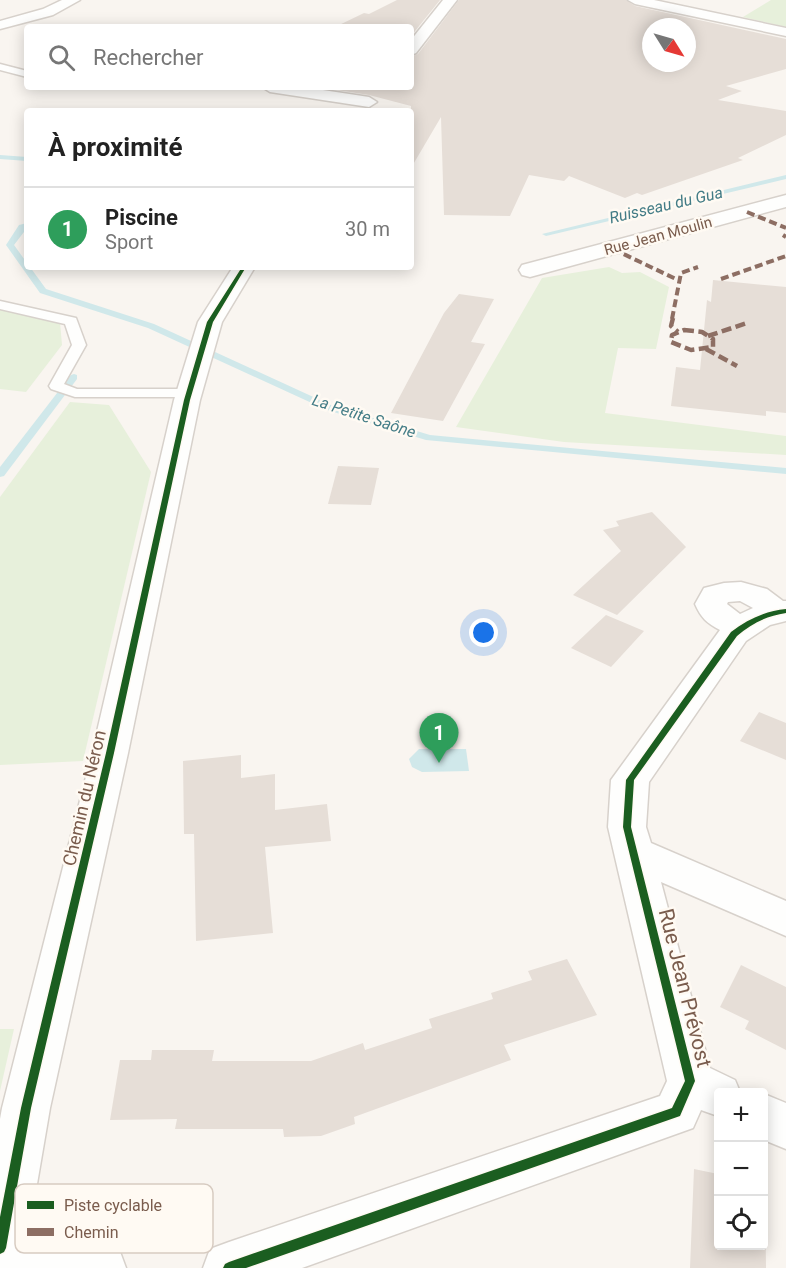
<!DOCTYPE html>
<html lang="fr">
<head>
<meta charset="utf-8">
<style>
  :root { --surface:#fff; --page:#f6f6f6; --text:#222; --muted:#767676; --line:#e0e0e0; --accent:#db2777 }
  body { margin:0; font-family:Roboto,sans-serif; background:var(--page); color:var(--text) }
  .controls { position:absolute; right:18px; bottom:18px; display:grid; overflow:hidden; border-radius:6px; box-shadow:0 3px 15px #0003 }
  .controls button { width:54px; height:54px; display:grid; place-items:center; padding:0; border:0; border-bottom:2px solid var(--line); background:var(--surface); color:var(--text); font:30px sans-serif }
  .compass { position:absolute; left:642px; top:18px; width:54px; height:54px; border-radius:50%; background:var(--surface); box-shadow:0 3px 15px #0003; rotate:127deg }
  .you { position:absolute; left:484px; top:633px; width:21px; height:21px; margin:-15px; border:4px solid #fff; border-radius:50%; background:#1a73e8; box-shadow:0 0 0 9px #1a73e833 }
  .badge { display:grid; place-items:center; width:39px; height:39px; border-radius:50%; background:var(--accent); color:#fff; font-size:20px; font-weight:700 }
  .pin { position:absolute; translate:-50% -50px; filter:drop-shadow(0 2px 3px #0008) }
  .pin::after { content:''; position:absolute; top:32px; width:21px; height:18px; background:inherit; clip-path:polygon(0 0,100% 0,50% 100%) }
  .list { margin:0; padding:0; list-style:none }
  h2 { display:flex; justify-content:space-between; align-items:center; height:78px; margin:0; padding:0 24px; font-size:26px }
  h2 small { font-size:20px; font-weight:400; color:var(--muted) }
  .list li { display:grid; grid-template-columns:39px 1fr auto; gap:18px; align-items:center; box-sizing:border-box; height:84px; padding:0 24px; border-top:2px solid var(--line) }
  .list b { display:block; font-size:22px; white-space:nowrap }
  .list p { margin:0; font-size:20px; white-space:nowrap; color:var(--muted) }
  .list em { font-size:20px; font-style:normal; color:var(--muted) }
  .icon { flex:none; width:33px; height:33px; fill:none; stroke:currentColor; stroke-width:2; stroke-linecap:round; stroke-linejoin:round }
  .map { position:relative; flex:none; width:786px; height:1268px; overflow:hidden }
  .search { position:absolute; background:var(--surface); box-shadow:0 3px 15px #0003; left:24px; top:24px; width:390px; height:66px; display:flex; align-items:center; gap:15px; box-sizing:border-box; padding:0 21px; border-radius:6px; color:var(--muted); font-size:22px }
  .panel { position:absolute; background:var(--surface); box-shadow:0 3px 15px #0003; left:24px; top:108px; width:390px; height:162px; border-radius:6px }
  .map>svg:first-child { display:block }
</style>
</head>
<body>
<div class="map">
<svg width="786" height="1268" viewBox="0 0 786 1268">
  <rect width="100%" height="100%" fill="#f9f5f0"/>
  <!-- green -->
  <g fill="#e7f0db">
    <path d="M771,0H786V27L743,17Z"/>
    <path d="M609,267L622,273L640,272L669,287L656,349L618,348L605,413L786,436V455L564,442L456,427L542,278Z"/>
    <path d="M0,300L60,322L62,345L26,392L0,389Z"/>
    <path d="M70,402L109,405L151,472L83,761L0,765V497Z"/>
    <path d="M0,1029H14L0,1091Z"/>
  </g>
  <!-- water -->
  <path fill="#d0e8ea" d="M419,749H466L469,771L422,772L412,767L409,759Z"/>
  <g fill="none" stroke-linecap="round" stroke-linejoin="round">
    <!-- stream -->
    <g fill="#d0e8ea" fill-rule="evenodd">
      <path d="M0,155L27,157V161L0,159Z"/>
      <path d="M786,175V179L546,236L542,234Z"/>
      <path d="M27,223V228L14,245L27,263V267H30L46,289L154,324L333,406L430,435L786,468V474L426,440L327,410L148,328L40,293L6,245L19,225Z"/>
      <path d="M74,374L77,375V379L4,476L0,477V467L71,375Z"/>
    </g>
  </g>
  <!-- building -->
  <g fill="#e6ded7" fill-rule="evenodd">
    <path d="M397,0H440L411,36V27H335L364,13L369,14Z"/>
    <path d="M459,0H626L635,6L786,39V69L726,86L742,91L718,100L786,111V135L738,158L743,160L642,195L637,193L625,198L569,176L564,181L529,175L510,216L444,215L441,117L411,168V106L369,95L318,87H411V57L418,54ZM651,27H687V63H651Z"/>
    <path d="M713,280L786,287V413L766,411V416L671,406L676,367L700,370L707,300L711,302Z"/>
    <path d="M459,294L494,299L471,342L485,344L443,421L391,413L444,313Z"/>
    <path d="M338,466L379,468L371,505L328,504Z"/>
    <path d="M652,512L686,547L617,615L573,595L621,551L603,530L619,526L616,521Z"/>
    <path d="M606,615L644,631L611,667L571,648Z"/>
    <path d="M759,712L786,723V760L740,741Z"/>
    <path d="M241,755V778L275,774V810L327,804L331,841L265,847L273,933L196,941L194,834H184L183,761Z"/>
    <path d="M567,959L597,1015L504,1045L511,1060L354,1117L355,1124L321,1136L284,1137L283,1129H175L177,1119L110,1120L120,1060H151L152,1050H214L212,1061H311L363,1043L365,1050L432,1028L429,1019L493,999L491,993L532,980L528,971Z"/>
    <path d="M741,965L786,987V1050L745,1029L749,1021L720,1007Z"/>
    <path d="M694,1169L718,1174V1245H764L765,1184L766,1268H690Z"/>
  </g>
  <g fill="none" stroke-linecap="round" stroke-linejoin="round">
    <defs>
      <g id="lane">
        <path d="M0,64L27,71V77L0,70Z"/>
        <path d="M0,301L76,318L86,345L64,384L77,389H189L196,393L189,397H75L51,389L49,386L72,345L65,324L0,309Z"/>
      </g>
      <g id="street">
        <path d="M62,0H80L53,15L0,29V21L43,9Z"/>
        <path d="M443,0H457L416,53L411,55V40Z"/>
        <path d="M628,0H654L786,28V36L635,4Z"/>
        <path d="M262,87H303L369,97L377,102L369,107L270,92Z"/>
        <path d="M786,195V207L530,277L522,275L519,270L522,265Z"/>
        <path d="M233,267H255L222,322L200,400L128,753L50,1108L31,1219L119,1249L126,1268H0V1119L2,1108L92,753L174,400L198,322Z"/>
        <path d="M741,582L767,589L783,601H786V621L770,625L746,641L649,782L646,827L651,843L786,901V936L661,882L710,1068L735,1080L740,1092H718V1116L701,1110L693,1128L302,1268H203L210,1249L229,1242L660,1096L667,1081L608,827L611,780L720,630C707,623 701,618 695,604L704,588L724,583ZM740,601L753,608L740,614L727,604L728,602Z"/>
        <path d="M764,1094L786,1103V1149L764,1140Z"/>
      </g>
    </defs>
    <!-- lane casing -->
    <use href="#lane" stroke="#d7d1cb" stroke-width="3"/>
    <!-- street casing -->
    <use href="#street" stroke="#d7d1cb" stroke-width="3"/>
    <!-- lane -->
    <use href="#lane" fill="#fefefd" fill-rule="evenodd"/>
    <!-- street -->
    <use href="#street" fill="#fefefd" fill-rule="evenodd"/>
    <!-- quiet-far1 -->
    <g stroke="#8d6e63" stroke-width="4" stroke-dasharray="8 4" stroke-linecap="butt">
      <path d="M747,212L786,228"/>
      <path d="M783,235L786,237"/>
      <path d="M613,249L678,280"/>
      <path d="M721,279L786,256"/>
      <path d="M672,319L681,273L698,267"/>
    </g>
    <!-- quiet -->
    <g stroke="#8d6e63" stroke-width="4.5" stroke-dasharray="10 4.5" stroke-linecap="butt">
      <path d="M673,318L671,326L678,332"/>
      <path d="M684,330L702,332L713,339V347L691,350L671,342L672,335Z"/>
      <path d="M708,336L747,323"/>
      <path d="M706,349L737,366"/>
    </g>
    <defs>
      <g id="cycleway">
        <path d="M242,267H246L213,322L190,400L114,753L31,1108L6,1248L4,1252L0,1254V1217L21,1108L106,753L184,400L207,322Z"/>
        <path d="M786,609V613C767,616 752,623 737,636L634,780L631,827L695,1081L680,1116L246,1268H223L225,1264L229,1262L672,1108L685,1081L623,827L626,780L731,632C748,619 765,611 786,609Z"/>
      </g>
    </defs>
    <!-- cycleway casing -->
    <use href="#cycleway" stroke="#fffaf3" stroke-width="3"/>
    <!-- cycleway -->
    <use href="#cycleway" fill="#1b5e20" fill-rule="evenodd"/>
  </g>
  <g text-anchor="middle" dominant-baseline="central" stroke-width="5" stroke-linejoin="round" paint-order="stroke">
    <!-- far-street labels -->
    <g font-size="15" fill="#7a5c4d" stroke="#fffaf3">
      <text transform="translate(658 236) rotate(-15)">Rue Jean Moulin</text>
    </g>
    <!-- far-water labels -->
    <g font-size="16" font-style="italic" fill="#437c86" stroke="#fffaf3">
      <text transform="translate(666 205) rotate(-13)">Ruisseau du Gua</text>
      <text transform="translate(364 416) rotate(18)">La Petite Saône</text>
    </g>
    <!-- street labels -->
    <g font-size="18" fill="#7a5c4d" stroke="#fffaf3">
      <text transform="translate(84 798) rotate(-77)">Chemin du Néron</text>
    </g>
    <!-- near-street labels -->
    <g font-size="21" fill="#7a5c4d" stroke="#fffaf3">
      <text transform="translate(685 988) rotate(76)">Rue Jean Prévost</text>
    </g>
  </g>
  <!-- legend -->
  <rect x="15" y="1184" width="198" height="69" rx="9" fill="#fffaf3" stroke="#d7cbc1" stroke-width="1.5"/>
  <rect x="27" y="1201" width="27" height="8" fill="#1b5e20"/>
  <rect x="27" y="1228" width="27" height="8" fill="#8d6e63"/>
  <g font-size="16" fill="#7a5c4d">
    <text x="64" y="1211">Piste cyclable</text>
    <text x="64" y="1238">Chemin</text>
  </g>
</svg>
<div class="controls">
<button>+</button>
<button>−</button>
<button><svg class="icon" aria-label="locate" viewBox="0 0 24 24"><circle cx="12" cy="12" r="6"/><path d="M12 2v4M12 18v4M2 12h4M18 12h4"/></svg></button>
</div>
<svg class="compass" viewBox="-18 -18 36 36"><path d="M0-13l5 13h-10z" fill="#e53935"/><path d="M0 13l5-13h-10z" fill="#767676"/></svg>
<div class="you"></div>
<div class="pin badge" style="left:439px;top:763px;background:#2e9e5b">1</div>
<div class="search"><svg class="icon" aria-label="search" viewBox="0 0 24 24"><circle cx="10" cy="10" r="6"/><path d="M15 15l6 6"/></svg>Rechercher</div>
<section class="panel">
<h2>À proximité<small></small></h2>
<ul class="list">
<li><span class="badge" style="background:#2e9e5b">1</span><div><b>Piscine</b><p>Sport</p></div><em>30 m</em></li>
</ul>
</section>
</div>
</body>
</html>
